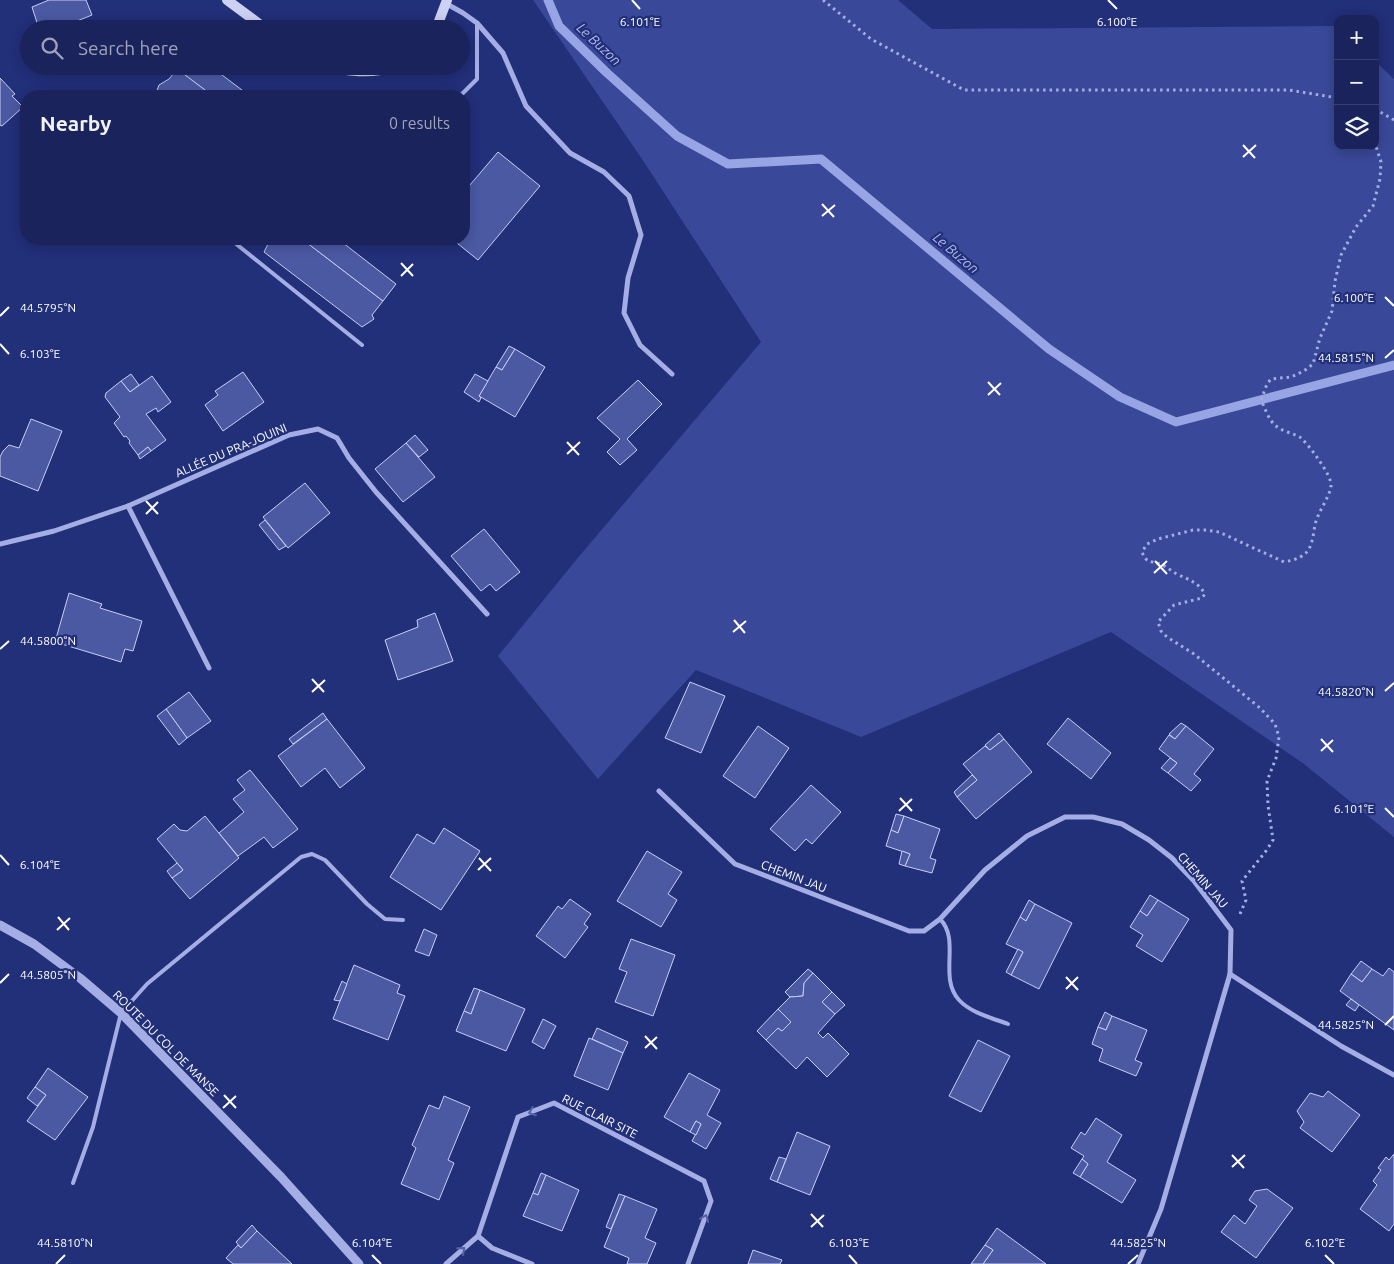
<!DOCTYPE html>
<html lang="en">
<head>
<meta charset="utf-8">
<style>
  :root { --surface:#1a235b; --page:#232b61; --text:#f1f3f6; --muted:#9fa4bb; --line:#384071 }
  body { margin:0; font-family:Ubuntu,sans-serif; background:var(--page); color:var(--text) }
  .controls { position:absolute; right:15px; top:15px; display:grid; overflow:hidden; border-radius:10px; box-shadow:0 2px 12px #0003 }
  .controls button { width:45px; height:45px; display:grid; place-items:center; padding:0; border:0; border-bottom:1px solid var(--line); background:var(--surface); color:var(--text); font:25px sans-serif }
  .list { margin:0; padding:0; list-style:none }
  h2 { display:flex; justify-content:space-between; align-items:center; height:65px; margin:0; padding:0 20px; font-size:21px }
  h2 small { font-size:16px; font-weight:400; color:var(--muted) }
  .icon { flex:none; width:28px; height:28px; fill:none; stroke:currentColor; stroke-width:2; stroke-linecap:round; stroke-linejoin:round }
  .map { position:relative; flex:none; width:1394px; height:1264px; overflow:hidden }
  .search { position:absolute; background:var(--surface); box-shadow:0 2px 12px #0003; left:20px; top:20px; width:450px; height:55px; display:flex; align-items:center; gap:12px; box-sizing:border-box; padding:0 18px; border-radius:28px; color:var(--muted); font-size:19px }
  .panel { position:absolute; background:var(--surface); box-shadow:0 2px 12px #0003; left:20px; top:90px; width:450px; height:155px; border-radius:20px }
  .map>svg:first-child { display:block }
</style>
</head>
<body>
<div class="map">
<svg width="1394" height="1264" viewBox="0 0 1394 1264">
  <rect width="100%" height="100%" fill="#222f79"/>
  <!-- green -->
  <path fill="#394898" d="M533,0H898L932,29L1338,26V146H1375V61L1394,79V837L1304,764L1111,632L861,737L696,670L598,779L498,656L576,560L761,342L642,159Z"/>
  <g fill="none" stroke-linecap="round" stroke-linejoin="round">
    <!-- stream -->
    <path stroke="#98a5e5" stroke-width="9" d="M548,0L559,26L606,72L677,136L728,164L821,159L1049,349L1120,397L1176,422L1394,365"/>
  </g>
  <!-- building -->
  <g fill="#4b59a3" stroke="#c7cef3">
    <path d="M49,0H86L92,15L57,29H39L32,7Z"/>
    <path d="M179,66H210L250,96H213L177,69Z"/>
    <path d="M177,69L213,96H155L159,85L169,79Z"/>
    <path d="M0,78L15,94L12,96L23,107L2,126L0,125Z"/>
    <path d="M498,152L540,186L478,260L452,239H464V192Z"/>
    <path d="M274,239H302L383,301L372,315L374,319L362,327L264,252L269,242Z"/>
    <path d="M302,239H338L396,284L383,301Z"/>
    <path d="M509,346L515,349L502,370L496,367Z"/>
    <path d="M515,349L545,367L515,417L479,396L496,367L502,370Z"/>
    <path d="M243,372L264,402L223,431L205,405L218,395L215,391Z"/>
    <path d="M131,374L139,385L130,392L121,381Z"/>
    <path d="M475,374L488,381L479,396L481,398L479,402L464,392Z"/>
    <path d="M152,376L171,402L158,412L156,408L146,414L166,440L151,451L148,447L138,455L129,443L130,441L126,436L124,437L114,423L120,417L105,397L106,393L121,381L130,392Z"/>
    <path d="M638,380L662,404L627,439L637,450L620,465L607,452L620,439L597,418Z"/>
    <path d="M31,419L62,431L38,491L0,476V457L3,451L9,445L19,448Z"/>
    <path d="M415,435L428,450L419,457L406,443Z"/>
    <path d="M406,443L435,477L403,502L375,469Z"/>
    <path d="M148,447L151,451L140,459L138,455Z"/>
    <path d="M305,483L330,513L288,548L263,517Z"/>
    <path d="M265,520L286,546L279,550L259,525Z"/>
    <path d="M484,529L520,572L496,591L490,584L481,591L451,556Z"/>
    <path d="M69,593L102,604L100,608L142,621L133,651L125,649L121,662L55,642Z"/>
    <path d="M435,613L453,661L398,680L385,640L418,627L417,620Z"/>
    <path d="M690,682L725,696L701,753L665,738Z"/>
    <path d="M189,692L211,721L187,738L166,709Z"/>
    <path d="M166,709L187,738L179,745L157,716Z"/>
    <path d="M323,713L327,719L293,744L289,739Z"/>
    <path d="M1068,718L1111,753L1091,779L1047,744Z"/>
    <path d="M327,719L365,768L340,788L325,768L301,787L278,756Z"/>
    <path d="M1181,723L1186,726L1175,739L1169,734Z"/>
    <path d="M758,726L789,748L755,798L723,776Z"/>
    <path d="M1186,726L1214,749L1194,774L1201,780L1191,791L1168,773L1177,763L1159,749L1169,735L1175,739Z"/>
    <path d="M999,733L1004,739L990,750L985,745Z"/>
    <path d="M1004,739L1032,772L976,819L957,797L977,780L963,764L985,746L990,750Z"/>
    <path d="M1170,758L1177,763L1168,773L1161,768Z"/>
    <path d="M250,770L298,829L273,848L264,837L238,856L219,833L244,812L233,799L245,790L237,780Z"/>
    <path d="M972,775L977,780L957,797L954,792Z"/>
    <path d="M811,785L841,812L812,844L806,839L795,851L770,829Z"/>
    <path d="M896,814L904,816L898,833L891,830Z"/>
    <path d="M205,816L239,858L190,899L172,878L183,870L157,839L174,824L180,830L187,831Z"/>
    <path d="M904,816L940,829L930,858L936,860L932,873L905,866L910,854L886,846L891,830L898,833Z"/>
    <path d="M444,828L480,851L441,910L390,877L417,834L434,844Z"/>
    <path d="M647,851L682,872L668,894L677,900L661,927L617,901Z"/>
    <path d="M902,851L910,854L905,866L899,864Z"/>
    <path d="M177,863L183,870L172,878L167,871Z"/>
    <path d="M1150,895L1158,900L1147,916L1140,911Z"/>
    <path d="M570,899L591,914L584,924L588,927L565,958L536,936L558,906L562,909Z"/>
    <path d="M1029,900L1035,904L1026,921L1020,917Z"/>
    <path d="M1158,900L1189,919L1162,962L1136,946L1143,935L1130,927L1140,911L1147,916Z"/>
    <path d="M1035,904L1072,923L1039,989L1011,975L1023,952L1006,944L1020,917L1026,921Z"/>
    <path d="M424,929L437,935L429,956L415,951Z"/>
    <path d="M631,939L675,955L653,1016L615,1002L627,972L619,969Z"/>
    <path d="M1018,949L1023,952L1011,975L1006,972Z"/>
    <path d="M1361,961L1372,969L1362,982L1351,974Z"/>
    <path d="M354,965L400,985L397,993L405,996L388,1040L333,1019Z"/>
    <path d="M1389,968L1394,972V1030L1340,991L1351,974L1362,982L1372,969L1383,976Z"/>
    <path d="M808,969L813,973L804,983L803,996L790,997L785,992Z"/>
    <path d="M813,973L832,992L822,1002L835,1014L818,1033L823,1038L828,1033L849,1054L827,1077L807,1057L796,1069L766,1040L778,1028L782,1031L791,1022L778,1009L790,997L803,996L804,983Z"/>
    <path d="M342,981L347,984L340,1001L334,1000Z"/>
    <path d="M474,988L480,990L471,1014L464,1011Z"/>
    <path d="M480,990L525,1009L506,1051L456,1031L464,1011L471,1014Z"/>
    <path d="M832,992L845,1005L835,1014L822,1002Z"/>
    <path d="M1351,999L1359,1005L1355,1011L1346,1005Z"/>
    <path d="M778,1009L791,1022L782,1031L778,1028L766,1040L757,1031Z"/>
    <path d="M1105,1012L1112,1016L1106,1030L1098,1027Z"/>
    <path d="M1112,1016L1147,1030L1135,1060L1142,1063L1136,1076L1099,1061L1103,1049L1092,1044L1098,1027L1106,1030Z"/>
    <path d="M543,1019L556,1026L544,1049L532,1042Z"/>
    <path d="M597,1028L628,1042L623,1053L592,1039Z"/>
    <path d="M589,1038L623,1053L608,1090L574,1076Z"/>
    <path d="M978,1040L1010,1056L981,1112L949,1096Z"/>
    <path d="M48,1068L88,1097L55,1140L27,1121L46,1095L35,1087Z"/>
    <path d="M689,1073L720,1090L707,1115L721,1123L706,1149L692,1141L701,1124L696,1121L690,1132L664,1117Z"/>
    <path d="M35,1087L46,1095L37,1106L27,1098Z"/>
    <path d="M1328,1091L1360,1115L1332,1152L1300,1128L1304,1122L1297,1111L1310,1093L1323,1097Z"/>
    <path d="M444,1096L470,1107L448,1160L454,1163L439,1200L401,1184L416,1148L412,1145L429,1105L439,1109Z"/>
    <path d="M1096,1118L1122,1135L1107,1162L1136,1180L1122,1203L1080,1177L1088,1164L1082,1159L1084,1156L1071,1148L1081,1132L1085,1135Z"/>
    <path d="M696,1121L701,1124L696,1135L690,1132Z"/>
    <path d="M797,1132L830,1146L810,1195L777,1182Z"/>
    <path d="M1394,1154V1224L1389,1231L1360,1209L1377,1185L1373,1181L1381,1170L1378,1168L1386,1157L1389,1160Z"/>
    <path d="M779,1157L786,1159L777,1182L770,1179Z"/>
    <path d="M1082,1159L1088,1164L1080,1177L1073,1173Z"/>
    <path d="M541,1173L546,1175L538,1195L533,1193Z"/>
    <path d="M546,1175L579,1190L562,1231L523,1216L533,1193L538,1195Z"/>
    <path d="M1267,1189L1293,1208L1256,1258L1221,1232L1234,1215L1245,1224L1257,1206L1249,1200L1255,1191Z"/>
    <path d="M619,1194L625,1196L611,1229L606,1227Z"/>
    <path d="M625,1196L657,1209L645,1238L656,1243L647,1264H627L629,1258L604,1247Z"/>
    <path d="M252,1225L257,1231L241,1248L236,1242Z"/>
    <path d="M997,1228L1046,1264H983L993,1250L985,1245Z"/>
    <path d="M257,1231L292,1264H233L226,1258L238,1245L241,1248Z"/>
    <path d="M985,1245L993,1250L983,1264H971Z"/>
    <path d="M753,1250L782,1260L780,1264H748Z"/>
  </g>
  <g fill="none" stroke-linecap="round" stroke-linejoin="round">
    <!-- path -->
    <g stroke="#a4aee4" stroke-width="3" stroke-dasharray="2.5 4" stroke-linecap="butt">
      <path d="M823,0L871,39L964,90H1289L1338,98"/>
      <path d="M1375,109L1394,120"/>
      <path d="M1240,914L1246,900L1242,881L1266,851L1273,840L1268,805L1267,781L1276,758L1279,737L1275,724L1260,708L1194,654L1167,637L1161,631L1158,622L1174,605L1202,598L1205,594C1198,582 1189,580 1177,574C1171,571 1166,566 1160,564C1149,560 1147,564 1142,552L1147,544L1158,539L1193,530H1205L1219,532L1284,562C1311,557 1311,548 1315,525C1318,511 1329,499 1331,486C1333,477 1309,445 1301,438C1294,433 1283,432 1276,426C1269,421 1265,408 1261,400L1267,384L1271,379L1291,377L1304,371L1313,364L1320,338L1332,311L1335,281L1341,255L1356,227L1373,206L1380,179L1381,162L1375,143"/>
    </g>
    <!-- service -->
    <g stroke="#a4aee4" stroke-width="4">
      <path d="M460,96L477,79V23"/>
      <path d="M230,239L362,345"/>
      <path d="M940,919C961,940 938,977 959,1000C971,1013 992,1018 1008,1024"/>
      <path d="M73,1183L93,1127L121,1013L147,984L301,857L312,854L325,860L367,904L385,919L403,920"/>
    </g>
    <!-- minor -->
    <g stroke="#a4aee4" stroke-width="5">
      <path d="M447,4L463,13L477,23L503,53L526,106L570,153L604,172L629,196L641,235L628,278L624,313L640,345L672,374"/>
      <path d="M128,506L209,668"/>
      <path d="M0,544L54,531L128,506L289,435L318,429L337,438L349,458L376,492L487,614"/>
      <path d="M659,791L735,864L909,931H924L940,919L985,870L1027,836L1065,817H1093L1122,824L1149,840L1172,858L1194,881L1231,930L1230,974L1161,1209L1138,1264"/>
      <path d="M1230,974L1341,1046L1394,1075"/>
      <path d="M478,1236L492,1248L532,1264"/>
      <path d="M446,1264L478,1236L518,1117L554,1103L704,1181L711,1201L688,1264"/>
    </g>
    <!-- tertiary -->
    <path stroke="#a4aee4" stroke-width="9" d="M0,925L34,944L80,978L121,1013L281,1177L359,1264"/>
    <!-- secondary -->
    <g stroke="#cdd2f4" stroke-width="10">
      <path d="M227,0L266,29"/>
      <path d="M436,29L447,0"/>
      <path d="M325,66C343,71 375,75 392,66"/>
    </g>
  </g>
  <!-- one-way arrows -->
  <defs><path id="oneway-chevron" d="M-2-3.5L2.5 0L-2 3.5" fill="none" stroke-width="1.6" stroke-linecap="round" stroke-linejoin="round" transform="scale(1.25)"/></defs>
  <g stroke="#5662a4">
    <use href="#oneway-chevron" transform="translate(532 1112) rotate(159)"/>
    <use href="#oneway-chevron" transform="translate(705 1218) rotate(-69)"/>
    <use href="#oneway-chevron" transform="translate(462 1250) rotate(-41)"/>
  </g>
  <!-- ticks -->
  <path fill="none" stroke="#fff" stroke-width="2" d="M632,0L640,9M1108,0L1117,9M1243,145L1255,158M1243,157L1256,145M822,204L834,217M822,216L835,205M401,263L413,276M401,276L413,264M1385,297L1394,306M0,316L9,307M0,344L9,354M1385,358L1394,350M988,382L1000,395M988,395L1001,383M567,442L579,455M567,454L580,442M146,501L158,514M146,514L158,502M1155,561L1167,574M1154,573L1167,561M734,620L745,633M733,632L746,621M0,649L9,641M312,679L324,692M1385,691L1394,683M312,692L325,680M1321,739L1333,752M1321,751L1333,740M900,798L912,811M1385,808L1394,817M899,811L912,799M0,855L9,865M479,858L491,871M478,870L491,858M58,917L69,930M57,930L70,918M1066,977L1078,990M0,983L9,974M1066,989L1078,977M1385,1025L1394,1016M645,1036L657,1049M645,1048L657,1037M224,1095L236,1108M223,1108L236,1096M1232,1155L1244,1168M1232,1167L1245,1155M811,1214L823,1227M811,1227L824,1215M372,1255L381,1264M849,1255L857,1264M1325,1255L1334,1264M56,1264L65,1255M1128,1264L1138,1255"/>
  <g text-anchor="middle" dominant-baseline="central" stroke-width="4.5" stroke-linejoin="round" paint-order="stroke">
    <!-- street labels -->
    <g font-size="12" fill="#fff" stroke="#222f79">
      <text transform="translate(231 450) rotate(-23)">ALLÉE DU PRA-JOUINI</text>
      <text transform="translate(794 876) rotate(21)">CHEMIN JAU</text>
      <text transform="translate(1203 880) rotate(49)">CHEMIN JAU</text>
      <text transform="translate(166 1043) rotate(45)">ROUTE DU COL DE MANSE</text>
      <text transform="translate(600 1116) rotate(27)">RUE CLAIR SITE</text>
    </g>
    <!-- water labels -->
    <g font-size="14" font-style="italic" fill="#afb9ec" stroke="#222f79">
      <text transform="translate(599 44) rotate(43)">Le Buzon</text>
      <text transform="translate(956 253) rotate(40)">Le Buzon</text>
    </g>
  </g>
  <g font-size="12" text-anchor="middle" fill="#fff" stroke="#222f79" stroke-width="4.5" stroke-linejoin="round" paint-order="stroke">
    <text x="640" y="26">6.101°E</text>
    <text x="1117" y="26">6.100°E</text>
    <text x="1354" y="302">6.100°E</text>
    <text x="48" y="312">44.5795°N</text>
    <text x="40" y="358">6.103°E</text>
    <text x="1346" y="362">44.5815°N</text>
    <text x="48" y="645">44.5800°N</text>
    <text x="1346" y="696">44.5820°N</text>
    <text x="1354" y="813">6.101°E</text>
    <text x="40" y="869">6.104°E</text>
    <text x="48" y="979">44.5805°N</text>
    <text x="1346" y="1029">44.5825°N</text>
    <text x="372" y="1247">6.104°E</text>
    <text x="849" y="1247">6.103°E</text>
    <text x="1325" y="1247">6.102°E</text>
    <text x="65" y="1247">44.5810°N</text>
    <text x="1138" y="1247">44.5825°N</text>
  </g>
</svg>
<div class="controls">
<button>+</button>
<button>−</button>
<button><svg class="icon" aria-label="layers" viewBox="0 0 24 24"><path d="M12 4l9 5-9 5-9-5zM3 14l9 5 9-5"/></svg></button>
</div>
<div class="search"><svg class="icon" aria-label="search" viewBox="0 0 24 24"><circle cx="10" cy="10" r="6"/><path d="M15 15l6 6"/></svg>Search here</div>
<section class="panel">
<h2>Nearby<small>0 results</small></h2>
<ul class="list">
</ul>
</section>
</div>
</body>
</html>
